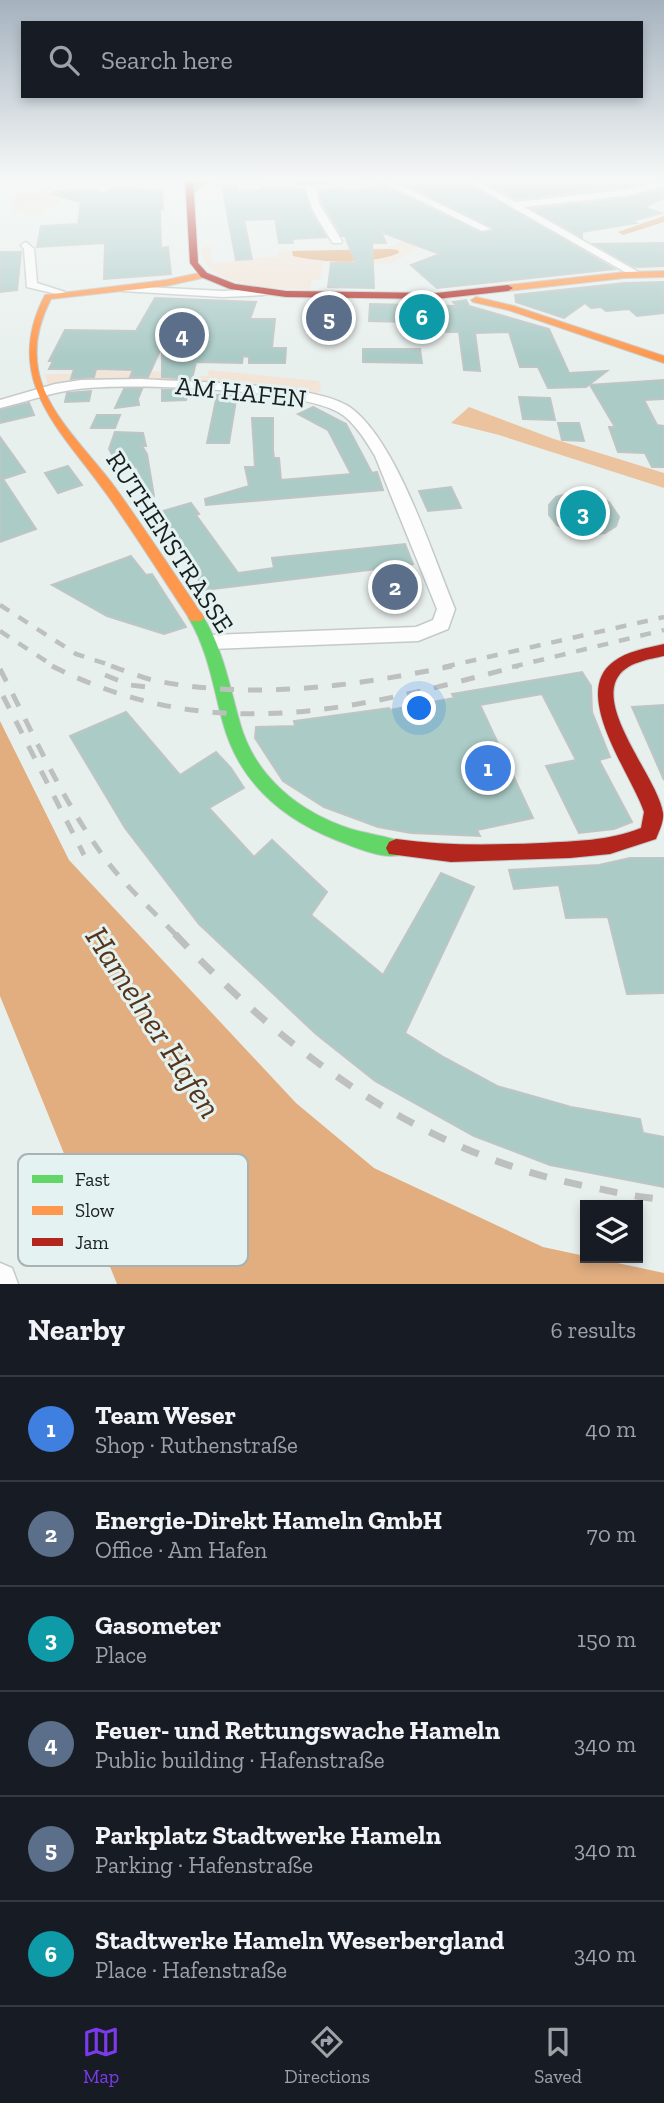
<!DOCTYPE html>
<html lang="en">
<head>
<meta charset="utf-8">
<style>
  :root { --surface:#171b24; --page:#20242c; --text:#f1f3f6; --muted:#9ea1a6; --line:#363941; --accent:#7c3aed }
  body { margin:0; font-family:"Zilla Slab",serif; background:var(--page); color:var(--text) }
  .controls { position:absolute; right:21px; bottom:21px; display:grid; overflow:hidden; border-radius:0px; box-shadow:0 4px 10px #0003 }
  .controls button { width:63px; height:63px; display:grid; place-items:center; padding:0; border:0; border-bottom:2px solid var(--line); background:var(--surface); color:var(--text); font:35px sans-serif }
  .you { position:absolute; left:420px; top:709px; width:24px; height:24px; margin:-18px; border:5px solid #fff; border-radius:50%; background:#1a73e8; box-shadow:0 0 0 10px #1a73e833 }
  .badge { display:grid; place-items:center; width:46px; height:46px; border-radius:50%; background:var(--accent); color:#fff; font-size:23px; font-weight:700 }
  .pin { position:absolute; translate:-50% -50%; border:4px solid #fff; box-shadow:0 2px 7px #0006 }
  .list { margin:0; padding:0; list-style:none }
  h2 { display:flex; justify-content:space-between; align-items:center; height:91px; margin:0; padding:0 28px; font-size:30px }
  h2 small { font-size:23px; font-weight:400; color:var(--muted) }
  .list li { display:grid; grid-template-columns:46px 1fr auto; gap:21px; align-items:center; box-sizing:border-box; height:105px; padding:0 28px; border-top:2px solid var(--line) }
  .list b { display:block; font-size:26px; white-space:nowrap }
  .list p { margin:0; font-size:23px; white-space:nowrap; color:var(--muted) }
  .list em { font-size:23px; font-style:normal; color:var(--muted) }
  .icon { flex:none; width:38px; height:38px; fill:none; stroke:currentColor; stroke-width:2; stroke-linecap:round; stroke-linejoin:round }
  .map { position:relative; flex:none; width:664px; height:1284px; overflow:hidden }
  .search { position:absolute; background:var(--surface); box-shadow:0 4px 10px #0003; left:21px; right:21px; top:21px; height:77px; display:flex; align-items:center; gap:18px; box-sizing:border-box; padding:0 24px; border-radius:0px; color:var(--muted); font-size:26px }
  .sheet { height:721px; background:var(--surface) }
  nav { display:flex; justify-content:space-around; align-items:center; box-sizing:border-box; height:98px; border-top:2px solid var(--line); background:var(--surface); font-size:19px; color:var(--muted) }
  nav a { display:grid; justify-items:center; gap:4px }
  nav .on { color:var(--accent) }
  .map>svg:first-child { display:block }
</style>
</head>
<body>
<div class="map">
<svg width="664" height="1284" viewBox="0 0 664 1284">
  <rect width="100%" height="100%" fill="#e8f0ee"/>
  <!-- green -->
  <g fill="#f2e4d7">
    <path d="M50,186L56,187L39,195L54,194L53,198L61,201L41,216L14,212L9,206L18,205L9,203L14,198L22,197L15,196L18,190L35,196L34,192Z"/>
    <path d="M421,233L436,236L391,264L324,262L320,280H312L310,289C283,289 225,288 207,265C204,261 202,253 201,249L209,245L212,263L254,260L258,257H277L278,251L386,248Z"/>
    <path d="M209,370L319,381L321,390L315,395L229,384L170,380L48,385L45,374H71L72,371L183,372V376H208Z"/>
  </g>
  <!-- forest -->
  <path fill="#ebc39f" d="M469,407L554,439L664,473V488L499,435L451,423Z"/>
  <!-- water -->
  <g fill="#e2ae80">
    <path d="M390,249L398,250L399,253C370,265 323,263 293,256L292,251Z"/>
    <path d="M0,721L69,860L296,1103L374,1168L543,1247L664,1273V1284H117L0,996Z"/>
  </g>
  <g fill="none" stroke-linecap="round" stroke-linejoin="round">
    <!-- canal -->
    <path fill="#e2ae80" fill-rule="evenodd" d="M664,216V222L623,235L618,232Z"/>
  </g>
  <!-- building -->
  <g fill="#abcbc7" stroke="#bfc5c4" stroke-width="2">
    <path d="M421,178H458L614,269L437,288L411,265L440,254L381,232L386,243H372L374,288L328,287L331,263H356L345,236H342L322,202L320,191L342,188L347,192L384,186L481,233L493,230L492,227L401,182Z"/>
    <path d="M478,178H633L644,182L625,187L516,199Z"/>
    <path d="M222,186H237V191L260,190L264,187L303,189L312,214L326,237L292,239L293,243H279L275,219L244,220L252,259L236,260Z"/>
    <path d="M117,188L162,191L163,209L160,210L161,248L168,247L171,274L104,279L105,243L37,247L41,226L78,224L81,202L52,194L53,192L91,189L104,193Z"/>
    <path d="M662,189L664,198L644,207L661,213L632,221L636,223L582,232V237L532,209L625,199Z"/>
    <path d="M664,243V266L635,267L594,244Z"/>
    <path d="M0,252H21L17,290L0,292Z"/>
    <path d="M664,282V313L637,316L629,309L606,311L601,307L591,308L585,303L564,318L516,302L515,295L625,283Z"/>
    <path d="M155,298L256,302L250,319H275L272,348H286L285,363H249V357L243,356L242,363L196,362L192,379L162,377V346L148,377H130L133,370L96,369L94,377L71,379L74,369H49L53,361H49L65,330L136,331Z"/>
    <path d="M466,300L469,306L549,329L569,373L607,371L586,387L548,388L538,367H520L509,332L475,333L480,371L464,370L459,332H446L445,323L369,321L370,304L457,306L453,302Z"/>
    <path d="M363,349H420L422,363L363,362Z"/>
    <path d="M664,380V399L644,400L657,425L664,426V467H652L645,453L618,452L609,427H615L590,385Z"/>
    <path d="M124,389H142L138,399L139,405L115,408Z"/>
    <path d="M162,390H171L189,391L186,400L162,401Z"/>
    <path d="M91,391L89,401L65,402L67,393Z"/>
    <path d="M237,394L229,443H207L217,395Z"/>
    <path d="M519,397L550,398L555,420L523,419Z"/>
    <path d="M29,403L34,415L0,423V410Z"/>
    <path d="M313,407L346,424L372,473L377,472L383,490L206,505L205,499L249,486L245,467H255L252,418H273V450L274,458H279L281,480L351,474L328,430L298,414Z"/>
    <path d="M97,415H120L115,428H91Z"/>
    <path d="M558,423H579L584,441L562,440Z"/>
    <path d="M115,432L143,433L146,446H142L147,454L154,496L146,498L137,467L121,471L109,449Z"/>
    <path d="M0,437L25,472L3,479L36,529L0,542Z"/>
    <path d="M68,466L82,485L58,493L45,473Z"/>
    <path d="M451,487L461,508L428,511L419,491Z"/>
    <path d="M574,492L595,495L609,502L619,517L616,526L605,533L589,535L571,532L557,525L549,515V505L556,497Z"/>
    <path d="M191,503L199,514L196,515L238,573L274,568L272,558L405,544L413,564L401,566L413,599L387,602L377,569L205,590L156,513Z"/>
    <path d="M131,556L146,575L152,574L186,627L164,634L107,616L52,585Z"/>
    <path d="M582,672L591,686L592,712L610,757L599,760L632,822L614,829L579,833L546,766L576,760L542,694L480,705L533,818L477,830L480,836L411,833L378,827L324,807L283,781L255,738L256,727L295,726L294,721L389,708L390,710L454,698L452,694Z"/>
    <path d="M664,705V780L632,707Z"/>
    <path d="M126,712L180,775L216,752L231,768L244,788L209,808L254,857L272,840L327,892L311,915L383,975L441,873L474,887L405,1033L445,1058L497,1086L571,1107L640,1119L643,1133L664,1137V1187L550,1165L474,1136L375,1081L316,1034L199,924L125,828L70,736Z"/>
    <path d="M630,858H664V993L627,994L608,917L566,918L559,885L514,889L509,870L599,865Z"/>
  </g>
  <g fill="none" stroke-linecap="round" stroke-linejoin="round">
    <defs>
      <g id="street">
        <path d="M305,178H315L319,203L342,241L341,243H333C321,224 305,203 305,178Z"/>
        <path d="M374,178H386L491,229L482,231Z"/>
        <path d="M461,178H472L515,202L625,190L664,180V186L625,196L524,207L642,274L632,276Z"/>
        <path d="M26,242L34,249L37,283L65,292V296L27,287L24,249L21,245Z"/>
        <path d="M126,286L223,291L264,289L270,292L264,295L223,297L122,291L120,289Z"/>
        <path d="M141,379C186,382 318,383 351,408C397,442 432,554 455,609L448,629L418,641L211,649L204,647L201,642L204,637L211,635L416,627L433,620L437,609L375,456C366,441 354,421 338,412C297,389 127,382 78,389C51,392 26,402 0,408V400L55,384L81,380Z"/>
        <path d="M0,1263L12,1268L18,1284H0Z"/>
      </g>
      <g id="fast">
        <path d="M206,178H217L203,185L192,195H186V191L197,181Z"/>
        <path d="M243,178L309,181L378,178L309,185Z"/>
        <path d="M196,612L201,613C223,648 229,684 240,723C255,777 299,812 351,829C368,834 386,836 403,842L406,848L403,854C385,861 354,847 336,840C281,818 239,782 223,723C213,686 208,650 188,617Z"/>
      </g>
      <g id="slow">
        <path d="M664,271V277L625,278L508,291L503,288L508,285L625,272Z"/>
        <path d="M204,272L209,275L207,277L166,286L51,299C7,384 73,430 117,490C146,531 173,572 201,613L204,617L201,621H191C163,579 137,537 108,496C63,432 0,381 45,295L166,280Z"/>
        <path d="M476,297L514,306L664,356V363L508,310L473,302L471,300Z"/>
      </g>
      <g id="jam">
        <path d="M185,178H193L198,263L207,273L235,284L286,291L436,293L508,285L513,288L508,291L436,299L286,297L230,289L201,277L190,263Z"/>
        <path d="M664,644V656C650,659 630,662 620,674C593,707 658,778 663,813C664,822 659,831 656,839L610,854L570,858L451,862L389,854L386,848L389,842L396,839C444,846 492,845 541,843C575,841 609,841 641,828L644,812C632,775 570,694 613,662C627,651 647,648 664,644Z"/>
      </g>
    </defs>
    <!-- street casing -->
    <use href="#street" stroke="#c4cac9" stroke-width="3"/>
    <!-- fast casing -->
    <use href="#fast" stroke="#c4cac9" stroke-width="2"/>
    <!-- slow casing -->
    <use href="#slow" stroke="#c4cac9" stroke-width="2"/>
    <!-- jam casing -->
    <use href="#jam" stroke="#c4cac9" stroke-width="2"/>
    <!-- street -->
    <use href="#street" fill="#fcfdfc" fill-rule="evenodd"/>
    <!-- fast -->
    <use href="#fast" fill="#63d668" fill-rule="evenodd"/>
    <!-- slow -->
    <use href="#slow" fill="#ff974d" fill-rule="evenodd"/>
    <!-- jam -->
    <use href="#jam" fill="#b3261e" fill-rule="evenodd"/>
    <!-- rail-far2 -->
    <g stroke="#bec0c0" stroke-width="4.5" stroke-dasharray="11 11" stroke-linecap="butt">
      <path d="M0,605L76,654L116,667"/>
      <path d="M0,631L55,667"/>
      <path d="M444,667L664,617"/>
      <path d="M512,667L664,630"/>
    </g>
    <!-- rail-far1 -->
    <g stroke="#bec0c0" stroke-width="5" stroke-dasharray="14 14" stroke-linecap="butt">
      <path d="M52,666C213,747 354,710 518,666"/>
      <path d="M111,666C126,671 142,678 157,681C255,700 356,686 452,666"/>
      <path d="M0,669C32,731 60,796 101,853C122,883 151,909 177,936"/>
      <path d="M105,675L130,685L155,688"/>
      <path d="M3,696L84,855"/>
    </g>
    <!-- rail -->
    <path stroke="#bec0c0" stroke-width="7" stroke-dasharray="18 18" stroke-linecap="butt" d="M175,934C288,1054 421,1153 585,1186C612,1191 637,1198 664,1199"/>
  </g>
  <!-- sky -->
  <linearGradient id="sky" x2="0" y2="1"><stop stop-color="#a5b2be"/><stop offset="0.5" stop-color="#f5f8f7"/><stop offset="1" stop-color="#f5f8f7" stop-opacity="0"/></linearGradient>
  <rect width="664" height="358" fill="url(#sky)"/>
  <g text-anchor="middle" dominant-baseline="central" stroke-width="6" stroke-linejoin="round" paint-order="stroke">
    <!-- street labels -->
    <g font-size="26" fill="#191f1e" stroke="#e4f3f1">
      <text transform="translate(241 392) rotate(6)">AM HAFEN</text>
      <text transform="translate(170 542) rotate(57)">RUTHENSTRASSE</text>
    </g>
    <!-- near-water labels -->
    <g font-size="33" font-style="italic" fill="#56351a" stroke="#e4f3f1">
      <text transform="translate(154 1022) rotate(57)">Hamelner Hafen</text>
    </g>
  </g>
  <!-- legend -->
  <rect x="18" y="1154" width="230" height="112" rx="10" fill="#e4f3f1" stroke="#a7b3b2" stroke-width="2"/>
  <rect x="32" y="1175" width="31" height="8" fill="#63d668"/>
  <rect x="32" y="1206" width="31" height="9" fill="#ff974d"/>
  <rect x="32" y="1238" width="31" height="8" fill="#b3261e"/>
  <g font-size="19" fill="#191f1e">
    <text x="75" y="1186">Fast</text>
    <text x="75" y="1217">Slow</text>
    <text x="75" y="1249">Jam</text>
  </g>
</svg>
<div class="controls">
<button><svg class="icon" aria-label="layers" viewBox="0 0 24 24"><path d="M12 4l9 5-9 5-9-5zM3 14l9 5 9-5"/></svg></button>
</div>
<div class="you"></div>
<div class="pin badge" style="left:488px;top:768px;background:#3f7fe0">1</div>
<div class="pin badge" style="left:395px;top:587px;background:#5c6f8a">2</div>
<div class="pin badge" style="left:583px;top:513px;background:#0f9aa8">3</div>
<div class="pin badge" style="left:182px;top:335px;background:#5c6f8a">4</div>
<div class="pin badge" style="left:329px;top:318px;background:#5c6f8a">5</div>
<div class="pin badge" style="left:422px;top:317px;background:#0f9aa8">6</div>
<div class="search"><svg class="icon" aria-label="search" viewBox="0 0 24 24"><circle cx="10" cy="10" r="6"/><path d="M15 15l6 6"/></svg>Search here</div>
</div>
<section class="sheet">
<h2>Nearby<small>6 results</small></h2>
<ul class="list">
<li><span class="badge" style="background:#3f7fe0">1</span><div><b>Team Weser</b><p>Shop · Ruthenstraße</p></div><em>40 m</em></li>
<li><span class="badge" style="background:#5c6f8a">2</span><div><b>Energie-Direkt Hameln GmbH</b><p>Office · Am Hafen</p></div><em>70 m</em></li>
<li><span class="badge" style="background:#0f9aa8">3</span><div><b>Gasometer</b><p>Place</p></div><em>150 m</em></li>
<li><span class="badge" style="background:#5c6f8a">4</span><div><b>Feuer- und Rettungswache Hameln</b><p>Public building · Hafenstraße</p></div><em>340 m</em></li>
<li><span class="badge" style="background:#5c6f8a">5</span><div><b>Parkplatz Stadtwerke Hameln</b><p>Parking · Hafenstraße</p></div><em>340 m</em></li>
<li><span class="badge" style="background:#0f9aa8">6</span><div><b>Stadtwerke Hameln Weserbergland</b><p>Place · Hafenstraße</p></div><em>340 m</em></li>
</ul>
</section>
<nav>
<a class="on"><svg class="icon" aria-label="map" viewBox="0 0 24 24"><path d="M3 6l6-2 6 2 6-2v14l-6 2-6-2-6 2zM9 4v14M15 6v14"/></svg>Map</a>
<a><svg class="icon" aria-label="directions" viewBox="0 0 24 24"><path d="M12 3l9 9-9 9-9-9zM9 14v-3h6M13 9l2 2-2 2"/></svg>Directions</a>
<a><svg class="icon" aria-label="saved" viewBox="0 0 24 24"><path d="M7 4h10v16l-5-4-5 4z"/></svg>Saved</a>
</nav>
</body>
</html>
